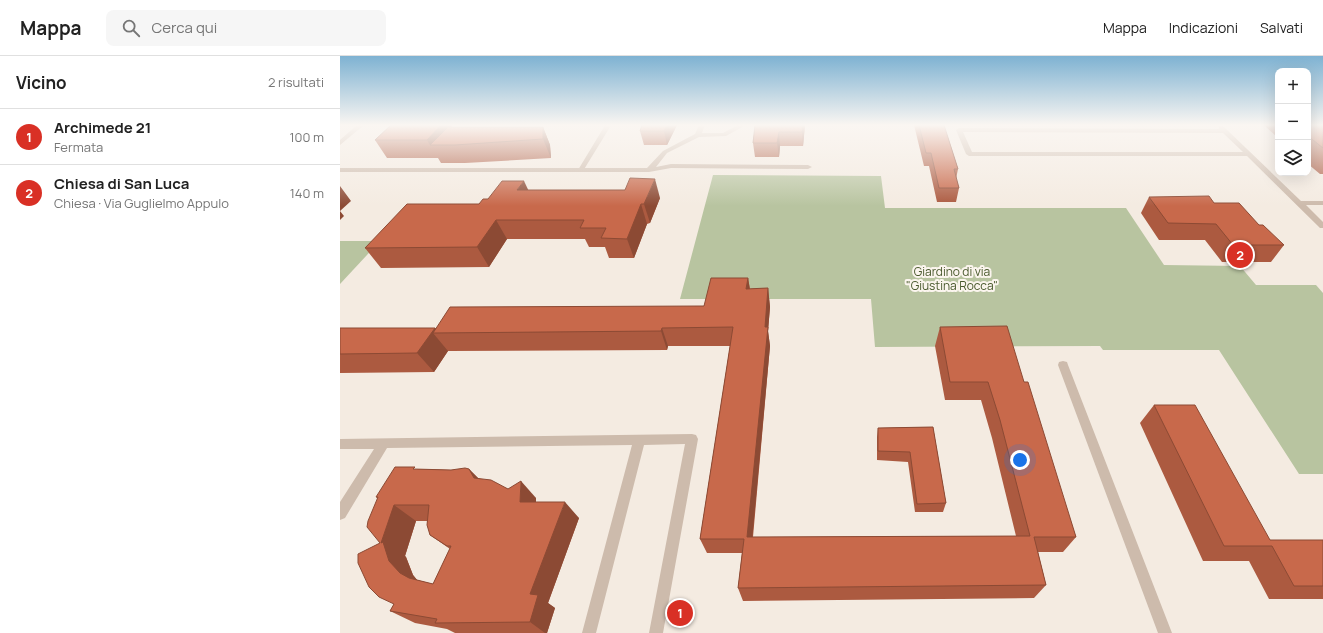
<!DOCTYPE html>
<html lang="it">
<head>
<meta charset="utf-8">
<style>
  :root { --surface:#fff; --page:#f6f6f6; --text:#222; --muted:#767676; --line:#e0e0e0; --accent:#d93025 }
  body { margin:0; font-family:Manrope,sans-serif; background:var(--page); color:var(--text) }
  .controls { position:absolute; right:12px; top:12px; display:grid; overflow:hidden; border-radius:8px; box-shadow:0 4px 16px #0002 }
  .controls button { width:36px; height:36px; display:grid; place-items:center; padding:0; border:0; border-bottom:1px solid var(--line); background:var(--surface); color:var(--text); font:20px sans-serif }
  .you { position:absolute; left:680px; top:404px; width:14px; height:14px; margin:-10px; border:3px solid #fff; border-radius:50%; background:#1a73e8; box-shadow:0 0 0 6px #1a73e833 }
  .badge { display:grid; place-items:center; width:26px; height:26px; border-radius:50%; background:var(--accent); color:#fff; font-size:13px; font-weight:700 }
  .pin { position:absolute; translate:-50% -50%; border:2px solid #fff; box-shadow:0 1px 4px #0006 }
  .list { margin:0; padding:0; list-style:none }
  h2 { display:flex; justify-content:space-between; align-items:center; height:52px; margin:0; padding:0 16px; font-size:17px }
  h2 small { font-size:13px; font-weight:400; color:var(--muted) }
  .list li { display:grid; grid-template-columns:26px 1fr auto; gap:12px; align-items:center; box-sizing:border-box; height:56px; padding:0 16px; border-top:1px solid var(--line) }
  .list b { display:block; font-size:15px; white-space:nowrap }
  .list p { margin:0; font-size:13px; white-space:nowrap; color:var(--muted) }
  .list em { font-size:13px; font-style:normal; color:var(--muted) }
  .icon { flex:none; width:22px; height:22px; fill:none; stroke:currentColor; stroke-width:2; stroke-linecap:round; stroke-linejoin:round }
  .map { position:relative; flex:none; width:983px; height:577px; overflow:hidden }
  header { display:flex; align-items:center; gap:24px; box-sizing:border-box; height:56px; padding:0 20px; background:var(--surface); border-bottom:1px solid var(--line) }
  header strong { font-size:19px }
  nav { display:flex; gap:22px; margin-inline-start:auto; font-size:14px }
  .search { width:280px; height:36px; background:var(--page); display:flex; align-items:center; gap:10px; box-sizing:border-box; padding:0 14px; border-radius:8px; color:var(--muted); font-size:15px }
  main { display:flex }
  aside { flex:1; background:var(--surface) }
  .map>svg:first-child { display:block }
</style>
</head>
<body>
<header>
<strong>Mappa</strong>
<div class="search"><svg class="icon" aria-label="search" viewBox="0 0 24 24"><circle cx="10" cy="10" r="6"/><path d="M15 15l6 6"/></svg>Cerca qui</div>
<nav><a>Mappa</a><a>Indicazioni</a><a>Salvati</a></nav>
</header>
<main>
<aside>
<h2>Vicino<small>2 risultati</small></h2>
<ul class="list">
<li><span class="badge">1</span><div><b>Archimede 21</b><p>Fermata</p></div><em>100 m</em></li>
<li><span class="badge">2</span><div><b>Chiesa di San Luca</b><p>Chiesa · Via Guglielmo Appulo</p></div><em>140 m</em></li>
</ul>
</aside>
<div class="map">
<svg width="983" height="577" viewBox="0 0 983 577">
  <rect width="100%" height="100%" fill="#f4ebe1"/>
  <!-- green -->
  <g fill="#b8c4a0">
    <path d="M373,119L541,120L545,152H786L824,209L900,210L916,229H976L983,237V418H959L879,294H763L760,290L535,291L531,243H340Z"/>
    <path d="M0,185H40L0,228Z"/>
  </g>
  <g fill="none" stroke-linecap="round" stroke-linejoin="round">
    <!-- lane -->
    <path fill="#cdbbac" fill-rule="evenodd" d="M264,69H269L270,71L243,115H239L238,114L264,71Z"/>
    <!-- street -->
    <g fill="#cdbbac" fill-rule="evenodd">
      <path d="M17,69H24L0,89V84Z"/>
      <path d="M359,69H365L362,77H383L398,69H406L386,80L359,81L327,97L316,111L331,108L468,109L472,111L468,113L331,112L309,116H0V112H307L323,95L355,78Z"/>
      <path d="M879,70H883L961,145H983V149H966L983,166V172H980L907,100H629L626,98L616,74L619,72L879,73ZM623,76L883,77L903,96H632Z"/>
      <path d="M723,305L727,306L728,309L832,577H818L718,309L719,306Z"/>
      <path d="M352,378L356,379L358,383L323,577H309L345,388L304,389L256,577H242L292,389L47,392L5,462L0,464V446L34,393H0V383Z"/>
    </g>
  </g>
  <!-- wall -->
  <g fill="#ac5a40" fill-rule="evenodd">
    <path d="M337,69L327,89H304L300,75Z"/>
    <path d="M415,69H465L463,90H440L439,101H415L413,87Z"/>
    <path d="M574,69H604L618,113L616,123L619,132L616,146H597L589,110H584Z"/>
    <path d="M924,69H938V82Z"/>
    <path d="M968,69H983V118H980L968,108Z"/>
    <path d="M112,71H203L210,89L211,102L125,107H101L98,102H47L35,84Z"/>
    <path d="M189,134L320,142L310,167L307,168L294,202H269L265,191H249L245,183H167L149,211L41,212L25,192L139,148L148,143Z"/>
    <path d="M809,141L874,147L919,169L944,189L931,206H882L865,184H819L801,157Z"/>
    <path d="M408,222L410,233L428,232L430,251L428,275L430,290L413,481L676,480L652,382L641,344H605L595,290L600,271L684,326L736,481L723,496H698L706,529L694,542L403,545L398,532L402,497H367L360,483L390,290H328L327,294L108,295L94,316L0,317V272H96L364,250Z"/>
    <path d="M814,349L930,484H983V543H929L909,505H863L800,367Z"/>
    <path d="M593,371L606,447L603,456H575L568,406L537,404V381L538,372Z"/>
    <path d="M78,413L111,414L129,413L138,422L168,433L196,442V446L239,462L208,547L215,552L207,577H115L107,573L75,567L50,555L54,548L40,487L38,443L36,441ZM76,465H87L90,479L110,493L93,528L77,524L73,519L66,501L65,500Z"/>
  </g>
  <!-- shaded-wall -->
  <g fill="#8c4a34">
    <path d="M101,69H111L117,80L90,89L87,84Z"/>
    <path d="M327,69H337L327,89L324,75Z"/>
    <path d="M463,69H465L463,90L462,76Z"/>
    <path d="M203,71L210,89L211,102L203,83Z"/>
    <path d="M439,76L440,90L439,101L437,87Z"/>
    <path d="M315,123L320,142L310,167L304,148Z"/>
    <path d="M184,125L193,144L177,134Z"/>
    <path d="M0,130L11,145L0,155L4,160L0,164Z"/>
    <path d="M301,148L307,168L294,202L287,183Z"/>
    <path d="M156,164L167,183L149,211L137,191Z"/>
    <path d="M408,222L411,241L406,233Z"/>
    <path d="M428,232L430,251L428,275L430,290L411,496L407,481Z"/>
    <path d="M95,272L99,277H93L108,295L94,316L77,297Z"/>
    <path d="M322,272L328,290L327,294L321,275Z"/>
    <path d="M129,413L146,430L134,422Z"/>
    <path d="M181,425L196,442V462L180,446Z"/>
    <path d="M225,446L239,462L208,547L215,552L207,577H205L190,566V538Z"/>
    <path d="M54,449L76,465L65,500L66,501L73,519L83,531L60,517L49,505L41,487Z"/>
  </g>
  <!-- building -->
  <g fill="#c8694b" stroke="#8c4a34" fill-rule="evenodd">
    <path d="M51,69H101L87,84H35Z"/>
    <path d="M302,69H327L324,75H300Z"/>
    <path d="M415,69H463L462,76H439L437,87H413Z"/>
    <path d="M579,69H604L618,113H614L619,132H599L591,97H586Z"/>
    <path d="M968,69H983V92L968,80Z"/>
    <path d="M108,71H203V83L115,89H90Z"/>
    <path d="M290,122L315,123L304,148H301L287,183L261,182L266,172H240L244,164H156L137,191L25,192L67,148H139L143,143H148L162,125H184L177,134H285Z"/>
    <path d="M869,140L874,147H899L919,169H923L944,189H893L876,168L828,167L809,141Z"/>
    <path d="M371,222H408L406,233L428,232L425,271H428L407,481L690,480L660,364L648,326H610L600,271L667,270L684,326H688L736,481H694L706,529L398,532L404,483H360L393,271L322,272L321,275L93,277L110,251L364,250Z"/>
    <path d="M0,272H95L77,297L0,298Z"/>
    <path d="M814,349H855L930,484H983V530H954L932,490H884Z"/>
    <path d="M593,371L606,447L577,448L570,396L538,395V372Z"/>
    <path d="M55,411H75L73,413L111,414L125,412L129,413L134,422L151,424L168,433L181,425L180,446H225L190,538L198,539L190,566L95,567L97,563L50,555L54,548L39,541L29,531L18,507V498L40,487L27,471L28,465L38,441H36ZM54,449H89L87,469L90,479L107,490H111L93,528L69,522L60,517L49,505L43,486L41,487Z"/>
  </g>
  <!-- sky -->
  <linearGradient id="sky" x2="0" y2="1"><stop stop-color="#7eb2d2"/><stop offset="0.46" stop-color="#faf6f2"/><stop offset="1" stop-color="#faf6f2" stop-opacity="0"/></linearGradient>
  <rect width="983" height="150" fill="url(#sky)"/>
  <g text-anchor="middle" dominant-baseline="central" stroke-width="4" stroke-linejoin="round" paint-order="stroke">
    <!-- park labels -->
    <g font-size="12" fill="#4a5a2e" stroke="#fbf5ee">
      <text x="612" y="215">Giardino di via<tspan x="612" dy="14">"Giustina Rocca"</tspan></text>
    </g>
  </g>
</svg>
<div class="controls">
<button>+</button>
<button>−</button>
<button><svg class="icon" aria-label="layers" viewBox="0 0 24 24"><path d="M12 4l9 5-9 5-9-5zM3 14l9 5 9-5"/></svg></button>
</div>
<div class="you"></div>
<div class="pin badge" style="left:340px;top:557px">1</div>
<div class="pin badge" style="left:900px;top:199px">2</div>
</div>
</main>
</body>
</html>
